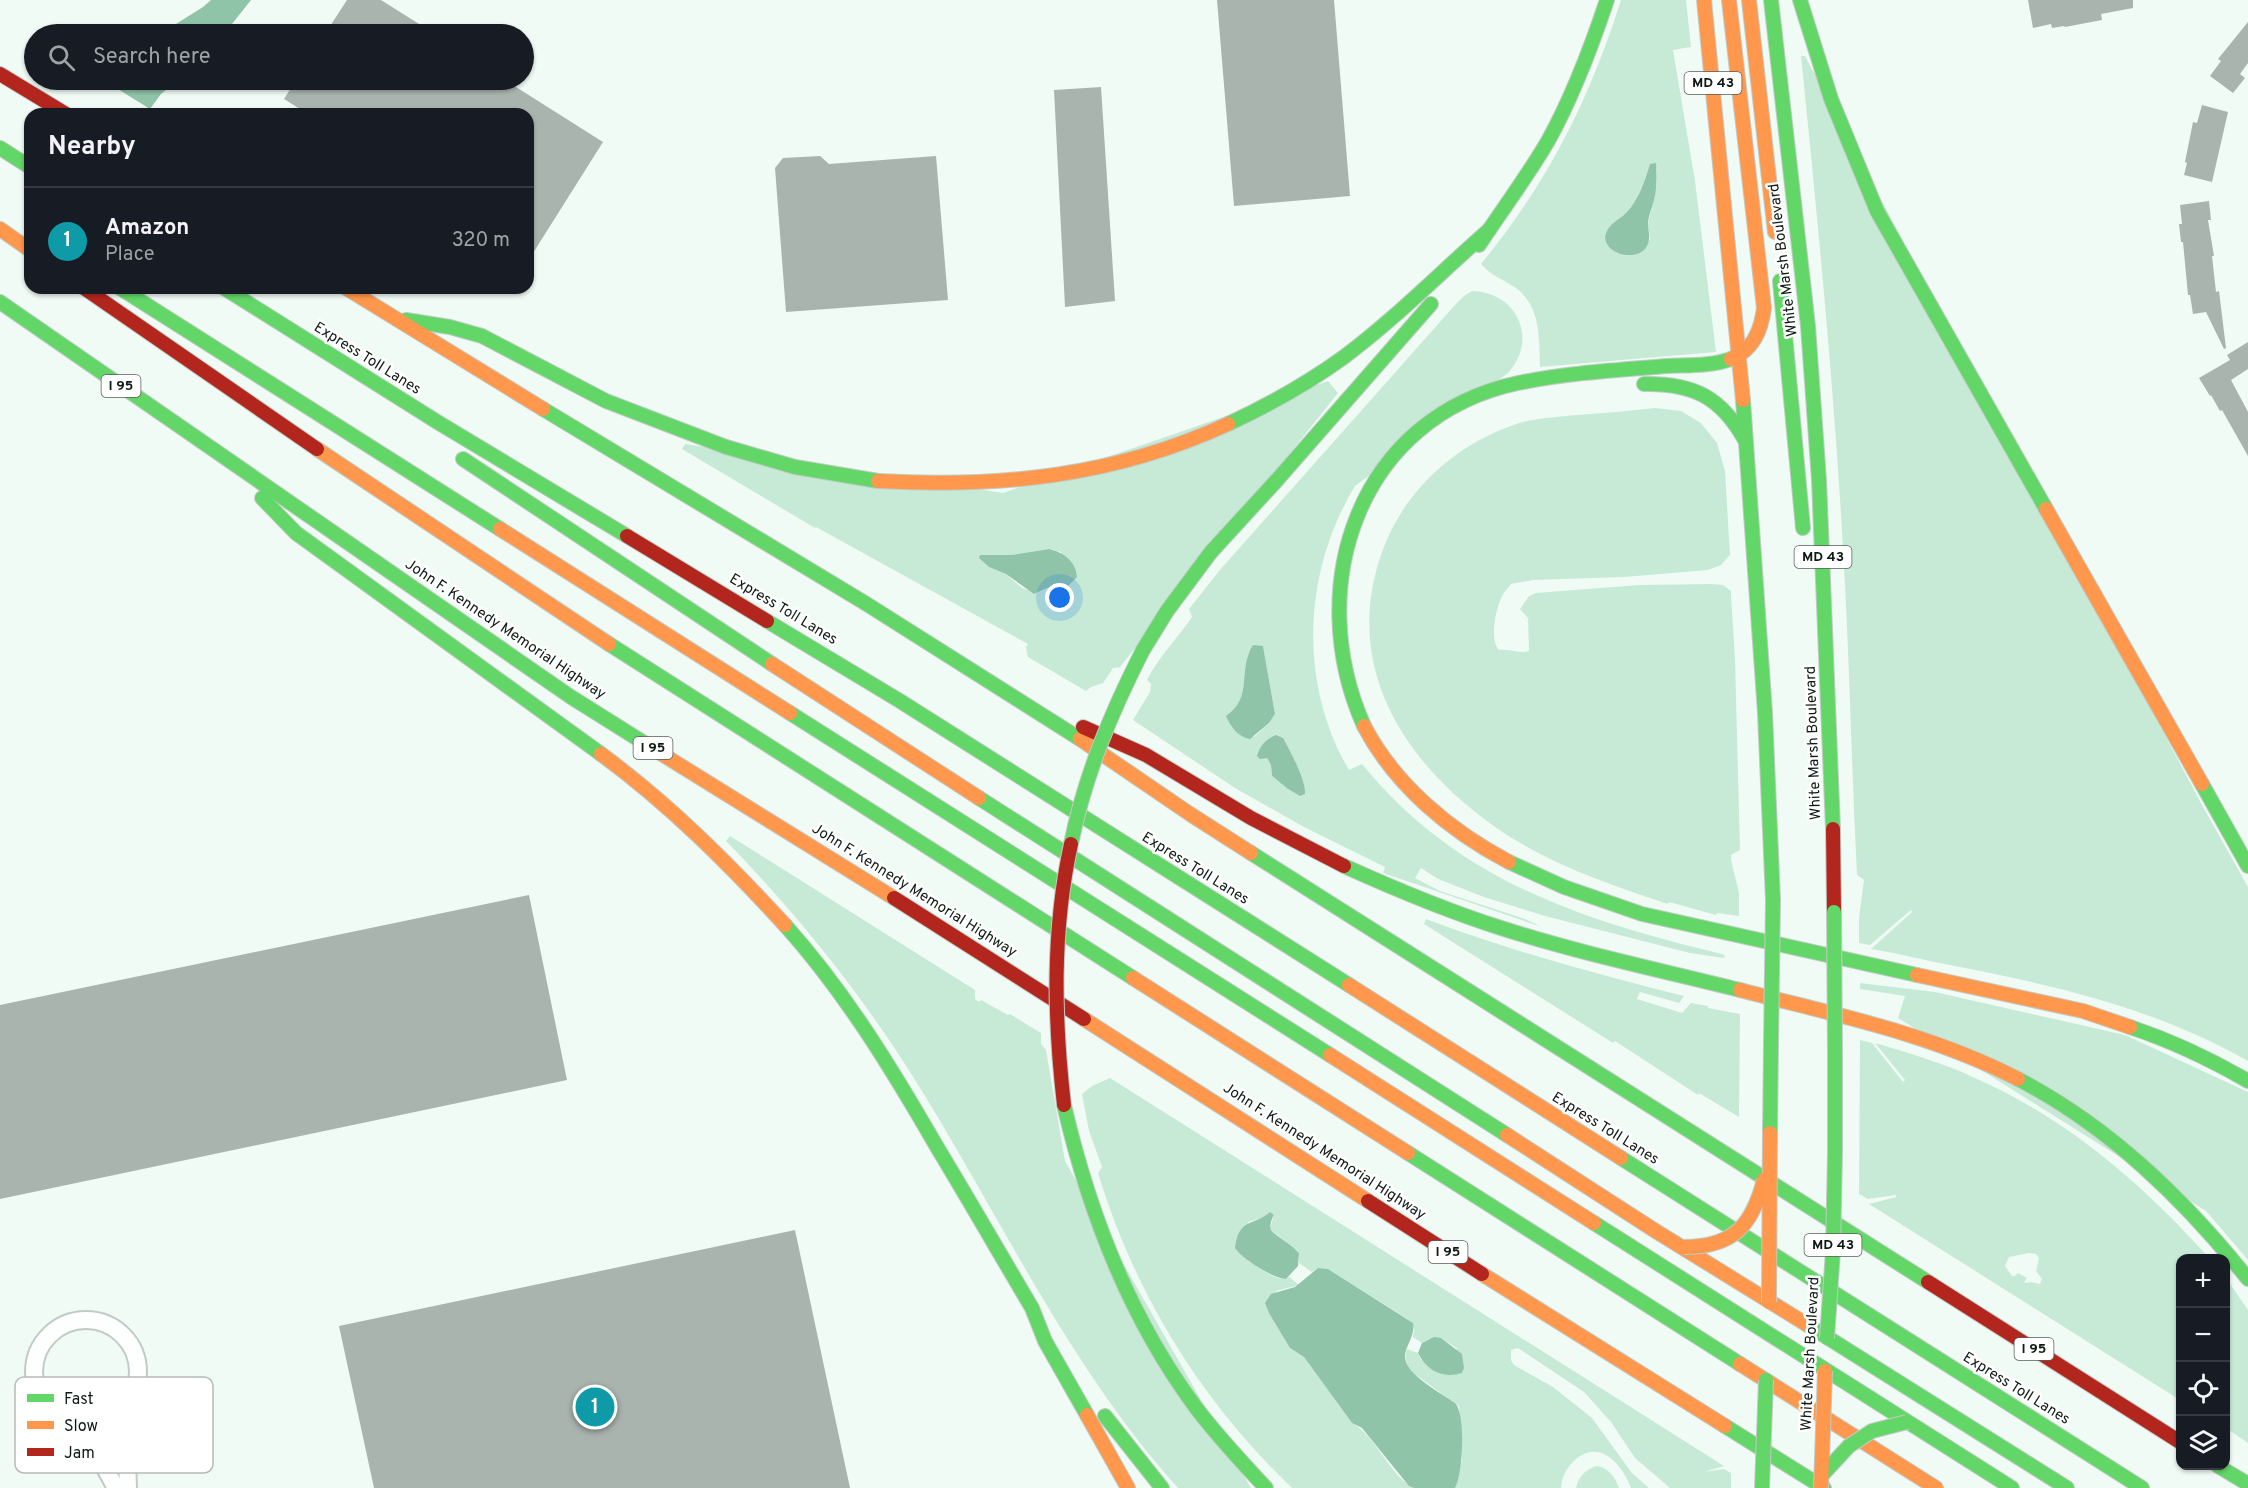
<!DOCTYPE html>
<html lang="en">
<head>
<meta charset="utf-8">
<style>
  :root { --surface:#171b24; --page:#242831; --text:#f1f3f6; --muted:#9ea1a6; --line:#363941; --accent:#1a73e8 }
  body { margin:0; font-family:Overpass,sans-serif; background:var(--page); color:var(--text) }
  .controls { position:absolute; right:18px; bottom:18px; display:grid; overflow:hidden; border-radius:12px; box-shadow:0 2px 4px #0004 }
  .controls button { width:54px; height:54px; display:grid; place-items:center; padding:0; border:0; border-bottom:2px solid var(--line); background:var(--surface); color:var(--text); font:30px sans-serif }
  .you { position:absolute; left:1060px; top:598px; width:21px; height:21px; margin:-15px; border:4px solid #fff; border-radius:50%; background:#1a73e8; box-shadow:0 0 0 9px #1a73e833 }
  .badge { display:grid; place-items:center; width:39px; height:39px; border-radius:50%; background:var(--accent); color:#fff; font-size:20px; font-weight:700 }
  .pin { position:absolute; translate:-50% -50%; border:3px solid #fff; box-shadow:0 2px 6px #0006 }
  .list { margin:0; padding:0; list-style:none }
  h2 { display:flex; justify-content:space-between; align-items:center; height:78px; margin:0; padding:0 24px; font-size:26px }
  h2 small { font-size:20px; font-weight:400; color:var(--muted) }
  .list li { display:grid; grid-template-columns:39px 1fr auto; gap:18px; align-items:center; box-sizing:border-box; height:108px; padding:0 24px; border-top:2px solid var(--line) }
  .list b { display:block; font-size:22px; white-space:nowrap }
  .list p { margin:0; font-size:20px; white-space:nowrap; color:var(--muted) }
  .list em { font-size:20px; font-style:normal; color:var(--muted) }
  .icon { flex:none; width:33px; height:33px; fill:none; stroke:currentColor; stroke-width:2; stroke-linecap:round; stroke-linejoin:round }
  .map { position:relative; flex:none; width:2248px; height:1488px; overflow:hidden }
  .search { position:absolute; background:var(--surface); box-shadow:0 2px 4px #0004; left:24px; top:24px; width:510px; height:66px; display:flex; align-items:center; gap:15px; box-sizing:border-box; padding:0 21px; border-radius:33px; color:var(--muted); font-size:22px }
  .panel { position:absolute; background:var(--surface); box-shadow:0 2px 4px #0004; left:24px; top:108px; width:510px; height:186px; border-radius:18px }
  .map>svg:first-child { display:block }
</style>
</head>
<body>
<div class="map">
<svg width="2248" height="1488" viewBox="0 0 2248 1488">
  <rect width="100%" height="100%" fill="#f1fbf5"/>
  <!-- green -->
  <g fill="#c7ead6" fill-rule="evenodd">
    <path d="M1621,0H1686L1691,47L1673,50L1695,181L1716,352L1540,367C1539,338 1541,307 1516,288C1503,279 1491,276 1481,264C1548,182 1589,101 1621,0ZM1650,164L1657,169V184L1648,224L1650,240L1605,234C1611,225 1619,221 1626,213C1639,198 1644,183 1650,164Z"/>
    <path d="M1801,56H1805L2202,805L2248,887V1061C2152,1007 2057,986 1950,965C1922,960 1898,953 1871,949L1912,912L1911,910L1870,945L1859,943V918L1864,880L1857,875C1852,779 1850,682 1845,585C1836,408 1819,232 1801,56Z"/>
    <path d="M1472,291C1517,292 1539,339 1508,373L1355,486C1303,572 1298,683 1349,770L1362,764C1444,864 1545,907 1667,940C1686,946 1705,949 1725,955L1724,958L1690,953L1545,916L1484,897L1438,879L1421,868L1415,878L1440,891L1525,919L1542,927L1383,873L1385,867L1304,827L1235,788L1133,720L1150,692L1151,684L1147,680C1159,656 1178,638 1192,617L1189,609L1219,571L1455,305L1464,296ZM1263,646L1275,714L1269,723L1254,737L1236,710C1245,695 1246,671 1248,654ZM1267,758L1296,768L1303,782L1300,796L1288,789L1272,776L1271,765Z"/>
    <path d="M1328,381L1338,393L1120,667L1113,668L1103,683L1091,687L1086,691L1028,657L1026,647L1028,644L816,527L815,528L682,449L685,444L1003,493ZM1049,549L1061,552L1063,587L1047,588L1037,593L1022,588L1006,574L989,567L980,556L1011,555Z"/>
    <path d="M1655,408L1681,411L1701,423L1717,443L1725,471L1730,555L1721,565L1708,570L1624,577L1533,580L1511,584C1508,588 1504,592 1502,596C1496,608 1489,640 1499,650C1509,649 1520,654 1529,651L1528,618L1520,609L1529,596L1536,593L1639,585L1711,584L1723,585L1731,591V595L1735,658L1740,850L1731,855V860L1739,893V916L1717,913L1716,915L1669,902L1668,904C1608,884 1543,862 1491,824C1401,759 1342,664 1382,552C1403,493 1452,447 1511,426C1531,418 1556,417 1578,415C1603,413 1629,411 1655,408Z"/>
    <path d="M730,836L975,990V999L979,1002L981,1000L1008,1015L1010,1014L1041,1033V1044L1046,1050L1065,1161L1251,1488H1178C1067,1365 998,1211 910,1072C856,987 796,913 726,841Z"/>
    <path d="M1426,919C1511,951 1596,974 1684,996L1679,1003L1640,992L1637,999L1682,1013L1691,1003L1708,1006V1008L1740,1014L1739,1117L1699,1093L1698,1095L1615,1041L1613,1043L1424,924Z"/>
    <path d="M1860,983L1935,992L2125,1035L2248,1092V1260L2206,1211L1898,1018L1905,996L1860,989Z"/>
    <path d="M1860,1040L1872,1043L1903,1082L1905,1080L1875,1043C1909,1053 1943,1063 1975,1078C2066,1118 2143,1184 2209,1258H2180V1400L1869,1204L1896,1197V1195L1868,1199L1859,1194ZM2029,1253L2036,1254L2039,1258L2036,1271L2042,1279L2040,1284L2031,1282L2024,1283L2027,1278L2018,1273L2015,1276H2012L2005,1266L2009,1257Z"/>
    <path d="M1110,1078L1724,1466L1704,1472L1724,1469L1731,1473V1488H1670L1635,1458L1611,1422L1584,1392L1518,1348L1511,1350V1360L1514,1365L1553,1387L1592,1418L1632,1473L1649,1488H1631C1622,1463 1597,1436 1572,1463C1565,1470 1562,1478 1561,1488H1455L1462,1460L1459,1406L1413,1373C1406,1365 1404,1359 1407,1349L1418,1353L1421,1360L1458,1349L1441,1338L1429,1339L1422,1343L1413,1337L1414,1330L1412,1323L1406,1318L1328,1269L1318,1268L1312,1272L1299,1263V1253L1297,1250L1272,1231L1270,1228L1274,1215L1270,1212L1262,1218L1248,1222V1261C1260,1267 1272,1279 1286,1279L1289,1277L1299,1285L1276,1291L1290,1348L1304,1357L1352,1423C1378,1438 1388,1474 1414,1488H1292C1201,1401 1135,1294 1098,1173L1102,1167L1089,1131L1082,1094L1092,1086Z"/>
    <path d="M2226,1278L2248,1310V1443L2226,1428Z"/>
    <path d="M1596,1466C1608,1467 1615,1477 1619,1488H1576C1578,1477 1585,1470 1596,1466Z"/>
  </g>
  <!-- water -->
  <g fill="#90c4a8">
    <path d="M211,0H251L224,34H160L203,7Z"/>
    <path d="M107,80H178L161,94L150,109L105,81Z"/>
    <path d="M1656,163C1657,176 1657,188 1654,200C1652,207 1649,215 1648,222C1648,232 1652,240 1645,249C1632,263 1600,251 1606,233C1610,223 1619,220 1626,213C1639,199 1644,183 1650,164Z"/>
    <path d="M1049,549C1063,552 1076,561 1077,577L1068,586L1047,588L1034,594L1006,574L989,567L979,558L980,555H1011Z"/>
    <path d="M1253,645L1263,646L1275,714L1269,723L1250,739C1238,737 1231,727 1226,716C1254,697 1237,670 1253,645Z"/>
    <path d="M1276,735L1283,738C1290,751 1306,780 1305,794L1300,796L1288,789L1272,776L1271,765L1267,758L1260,759L1257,756C1261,744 1265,740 1276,735Z"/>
    <path d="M1270,1212L1274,1215C1272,1218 1269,1226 1271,1230C1273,1234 1294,1246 1299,1253L1298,1266L1286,1279C1274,1279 1241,1258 1235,1248C1239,1217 1253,1227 1270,1212Z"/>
    <path d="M1318,1268L1328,1269L1413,1323C1415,1336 1407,1343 1405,1355C1403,1374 1442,1393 1455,1403C1466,1413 1463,1475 1455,1488H1414L1409,1486L1362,1428L1352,1423L1304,1357L1290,1348L1269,1313L1265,1303L1271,1294L1295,1287Z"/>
    <path d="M1434,1337L1441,1338L1462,1354L1464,1368L1462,1373C1443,1379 1427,1371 1418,1353L1422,1343Z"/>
  </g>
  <!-- building -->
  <g fill="#aab4ae">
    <path d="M347,0H381L435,34H325Z"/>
    <path d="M1217,0H1334L1350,196L1234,206Z"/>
    <path d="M2028,0H2133V8L2101,14L2102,20L2065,27L2064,26L2052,28L2051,24L2033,28Z"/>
    <path d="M2248,22V63L2240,74L2245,78L2233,93L2210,76L2221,61L2218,59Z"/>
    <path d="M296,80H505L603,142L528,261V114H308L284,99Z"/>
    <path d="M1101,87L1115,301L1065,307L1054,90Z"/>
    <path d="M2202,105L2228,112L2212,182L2184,175L2187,163L2185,162L2193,122L2197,123Z"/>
    <path d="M820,156L829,164L936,156L948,300L786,312L775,168L783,158Z"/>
    <path d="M2209,201L2211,220H2208L2214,256H2212L2216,292L2219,291L2226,348L2224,349L2206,312L2193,314L2190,295H2188L2183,242H2181L2179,224H2182L2180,205Z"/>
    <path d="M2248,342V369L2231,380L2248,412V456L2222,410L2220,411L2211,395L2210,396L2199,378L2230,360L2227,355Z"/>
    <path d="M529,895L567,1080L0,1199V1005Z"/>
    <path d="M795,1230L850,1488H374L339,1326Z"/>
  </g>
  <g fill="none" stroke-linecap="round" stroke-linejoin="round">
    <defs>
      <g id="street">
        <circle cx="86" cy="1372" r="52"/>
        <path d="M69,1422L95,1450L116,1488"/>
        <path d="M128,1488L126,1427L129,1402"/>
      </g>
      <g id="fast">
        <path d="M1771,0L1808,326L1819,480L1833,829"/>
        <path d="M1800,0L1831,99L1877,211L2046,509"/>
        <path d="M0,148L30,167"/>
        <path d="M1479,245C1502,210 1527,177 1548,141C1573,96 1591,48 1607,0"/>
        <path d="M1780,281L1803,528"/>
        <path d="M120,288L500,529"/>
        <path d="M224,288L439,423L627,536"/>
        <path d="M0,302L571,697L657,751"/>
        <path d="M406,320L450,327L482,336L606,401L726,447L795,467L878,481"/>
        <path d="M1644,384C1693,383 1721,397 1745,440"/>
        <path d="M1743,400L1765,713L1773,900"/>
        <path d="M543,409L865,603L1080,739"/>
        <path d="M1228,424C1269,405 1308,383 1344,357C1395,319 1441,272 1489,230"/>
        <path d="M463,459L772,664"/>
        <path d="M262,498L296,533L601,754"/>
        <path d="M767,621L900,701L1349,985"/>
        <path d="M609,644L1133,978"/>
        <path d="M1143,650L1167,611L1211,552L1277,480L1431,304"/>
        <path d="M790,713L1330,1055"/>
        <path d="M1364,726C1302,587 1358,417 1518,383C1566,373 1618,370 1667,366C1687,365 1712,366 1731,359"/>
        <path d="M2202,784L2248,866"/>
        <path d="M979,798L1507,1135"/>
        <path d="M1251,853L1928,1282"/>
        <path d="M1509,862L1564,887L1642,914L1917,975"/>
        <path d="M1344,866C1395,889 1447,911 1501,928C1579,953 1660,970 1740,990"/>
        <path d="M785,925C845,992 892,1069 937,1147C969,1200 1000,1254 1032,1308L1045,1341L1087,1415"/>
        <path d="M2130,1027C2172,1041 2210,1059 2248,1081"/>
        <path d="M1835,1057V1152"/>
        <path d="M2018,1079C2110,1127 2184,1199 2248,1279"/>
        <path d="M1064,1105C1089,1213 1128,1315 1194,1405C1216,1435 1241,1461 1266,1488"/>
        <path d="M1770,1133L1771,1043"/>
        <path d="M1408,1153L1740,1364"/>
        <path d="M1621,1158L2142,1488"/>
        <path d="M1594,1223L2012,1488"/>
        <path d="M1806,1324L2067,1488"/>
        <path d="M1105,1416L1162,1488"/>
        <path d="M1725,1426L1824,1488"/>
        <path d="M2218,1466L2248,1484"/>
      </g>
      <g id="slow">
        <path d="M1704,0L1743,400"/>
        <path d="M1729,0L1764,308C1761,331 1753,350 1731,359"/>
        <path d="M1749,0L1775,232"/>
        <path d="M0,229L30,250"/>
        <path d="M346,288L543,409"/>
        <path d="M317,449L609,644"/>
        <path d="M878,481C1001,488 1115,476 1228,424"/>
        <path d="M2046,509L2202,784"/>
        <path d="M500,529L790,713"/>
        <path d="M772,664L979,798"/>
        <path d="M1364,726C1395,785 1450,831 1509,862"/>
        <path d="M1080,739L1190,814L1251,853"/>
        <path d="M657,751L894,898"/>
        <path d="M601,754C669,804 728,863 785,925"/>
        <path d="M1917,975L2083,1011L2130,1027"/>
        <path d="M1133,978L1408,1153"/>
        <path d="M1349,985L1621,1158"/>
        <path d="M1740,990C1836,1015 1929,1033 2018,1079"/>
        <path d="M1084,1019L1368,1201"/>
        <path d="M1330,1055L1594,1223"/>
        <path d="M1507,1135L1654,1230L1806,1324"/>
        <path d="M1482,1274L1725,1426"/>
        <path d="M1740,1364L1936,1488"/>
        <path d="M1087,1415L1128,1488"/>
      </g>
      <g id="jam">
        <path d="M0,74L66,114"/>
        <path d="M84,288L317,449"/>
        <path d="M627,536L767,621"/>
        <path d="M1083,727L1146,755L1251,818L1344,866"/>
        <path d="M1833,829L1834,912"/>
        <path d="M894,898L1084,1019"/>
        <path d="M1368,1201L1482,1274"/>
        <path d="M1928,1282L2180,1442"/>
      </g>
    </defs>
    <!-- street casing -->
    <use href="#street" stroke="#c1cbc5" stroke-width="20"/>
    <!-- fast casing -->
    <use href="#fast" stroke="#c1cbc5" stroke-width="16"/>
    <!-- slow casing -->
    <use href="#slow" stroke="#c1cbc5" stroke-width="16"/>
    <!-- jam casing -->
    <use href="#jam" stroke="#c1cbc5" stroke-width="16"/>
    <!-- street -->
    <use href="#street" stroke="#fdfefe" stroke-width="16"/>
    <!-- fast -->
    <use href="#fast" stroke="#63d668" stroke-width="14"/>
    <!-- slow -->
    <use href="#slow" stroke="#ff974d" stroke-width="14"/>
    <!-- jam -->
    <use href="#jam" stroke="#b3261e" stroke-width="14"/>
    <defs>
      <g id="fast-bridge">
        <path d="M1071,844C1085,775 1111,713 1143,650"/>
        <path d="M1834,912L1835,1057"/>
        <path d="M1771,1043L1773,900"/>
        <path d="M1827,1338L1833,1251L1835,1152"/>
        <path d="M1822,1475L1849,1446L1872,1431L1907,1422"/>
        <path d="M1762,1488L1766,1380"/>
      </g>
      <g id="slow-bridge">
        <path d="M1684,1247C1733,1247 1752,1226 1764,1180"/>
        <path d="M1769,1302L1770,1133"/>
        <path d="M1821,1488L1825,1371"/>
      </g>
      <path id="jam-bridge" d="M1064,1105C1054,1017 1052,931 1071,844"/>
    </defs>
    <!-- fast-bridge casing -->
    <use href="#fast-bridge" stroke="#c1cbc5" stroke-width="16" stroke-linecap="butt"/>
    <!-- slow-bridge casing -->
    <use href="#slow-bridge" stroke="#c1cbc5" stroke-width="16" stroke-linecap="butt"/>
    <!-- jam-bridge casing -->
    <use href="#jam-bridge" stroke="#c1cbc5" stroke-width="16" stroke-linecap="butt"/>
    <!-- fast-bridge -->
    <use href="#fast-bridge" stroke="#63d668" stroke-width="14"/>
    <!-- slow-bridge -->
    <use href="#slow-bridge" stroke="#ff974d" stroke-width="14"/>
    <!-- jam-bridge -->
    <use href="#jam-bridge" stroke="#b3261e" stroke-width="14"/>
  </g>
  <g text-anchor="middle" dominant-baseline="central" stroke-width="5" stroke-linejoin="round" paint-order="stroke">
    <!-- shield labels -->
    <g fill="#fff" stroke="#575f5a" stroke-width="1.5">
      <rect x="1684.5" y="72" width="57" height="22" rx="4.5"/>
      <rect x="101.5" y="375" width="39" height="22" rx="4.5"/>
      <rect x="1794.5" y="546" width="57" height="22" rx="4.5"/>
      <rect x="633.5" y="737" width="39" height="22" rx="4.5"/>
      <rect x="1804.5" y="1234" width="57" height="22" rx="4.5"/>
      <rect x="1428.5" y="1241" width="39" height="22" rx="4.5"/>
      <rect x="2014.5" y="1338" width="39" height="22" rx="4.5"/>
    </g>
    <g font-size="14" font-weight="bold" fill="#0f1a14">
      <text x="1713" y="83">MD 43</text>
      <text x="121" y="386">I 95</text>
      <text x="1823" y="557">MD 43</text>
      <text x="653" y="748">I 95</text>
      <text x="1833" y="1245">MD 43</text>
      <text x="1448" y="1252">I 95</text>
      <text x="2034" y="1349">I 95</text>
    </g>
    <!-- street labels -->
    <g font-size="15" fill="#0f1a14" stroke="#fff">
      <text transform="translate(1784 260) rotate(-97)">White Marsh Boulevard</text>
      <text transform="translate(367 359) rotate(32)">Express Toll Lanes</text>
      <text transform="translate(783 610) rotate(31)">Express Toll Lanes</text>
      <text transform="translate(505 630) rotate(34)">John F. Kennedy Memorial Highway</text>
      <text transform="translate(1814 743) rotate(-92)">White Marsh Boulevard</text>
      <text transform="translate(1195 869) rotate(32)">Express Toll Lanes</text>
      <text transform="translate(914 891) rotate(32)">John F. Kennedy Memorial Highway</text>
      <text transform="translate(1605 1129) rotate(32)">Express Toll Lanes</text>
      <text transform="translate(1324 1152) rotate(33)">John F. Kennedy Memorial Highway</text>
      <text transform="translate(1811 1354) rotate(-87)">White Marsh Boulevard</text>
      <text transform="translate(2016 1389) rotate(32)">Express Toll Lanes</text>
    </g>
  </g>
  <!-- legend -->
  <rect x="15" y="1377" width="198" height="96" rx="9" fill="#fff" stroke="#b7bab8" stroke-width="1.5"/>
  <rect x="27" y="1394" width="27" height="8" fill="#63d668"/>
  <rect x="27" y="1421" width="27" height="8" fill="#ff974d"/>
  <rect x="27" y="1448" width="27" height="8" fill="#b3261e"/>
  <g font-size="16" fill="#0f1a14">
    <text x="64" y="1404">Fast</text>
    <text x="64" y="1431">Slow</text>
    <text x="64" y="1458">Jam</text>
  </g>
</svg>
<div class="controls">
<button>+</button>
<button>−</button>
<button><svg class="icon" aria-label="locate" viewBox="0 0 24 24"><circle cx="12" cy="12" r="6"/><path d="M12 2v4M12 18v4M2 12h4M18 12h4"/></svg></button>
<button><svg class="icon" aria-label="layers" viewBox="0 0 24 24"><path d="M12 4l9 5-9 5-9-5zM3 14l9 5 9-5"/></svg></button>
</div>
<div class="you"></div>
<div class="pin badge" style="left:595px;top:1407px;background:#0f9aa8">1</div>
<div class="search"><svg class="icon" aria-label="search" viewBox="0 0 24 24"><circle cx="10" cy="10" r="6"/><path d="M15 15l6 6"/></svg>Search here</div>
<section class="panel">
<h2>Nearby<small></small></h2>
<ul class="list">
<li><span class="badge" style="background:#0f9aa8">1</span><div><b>Amazon</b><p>Place</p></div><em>320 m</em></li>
</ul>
</section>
</div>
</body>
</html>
